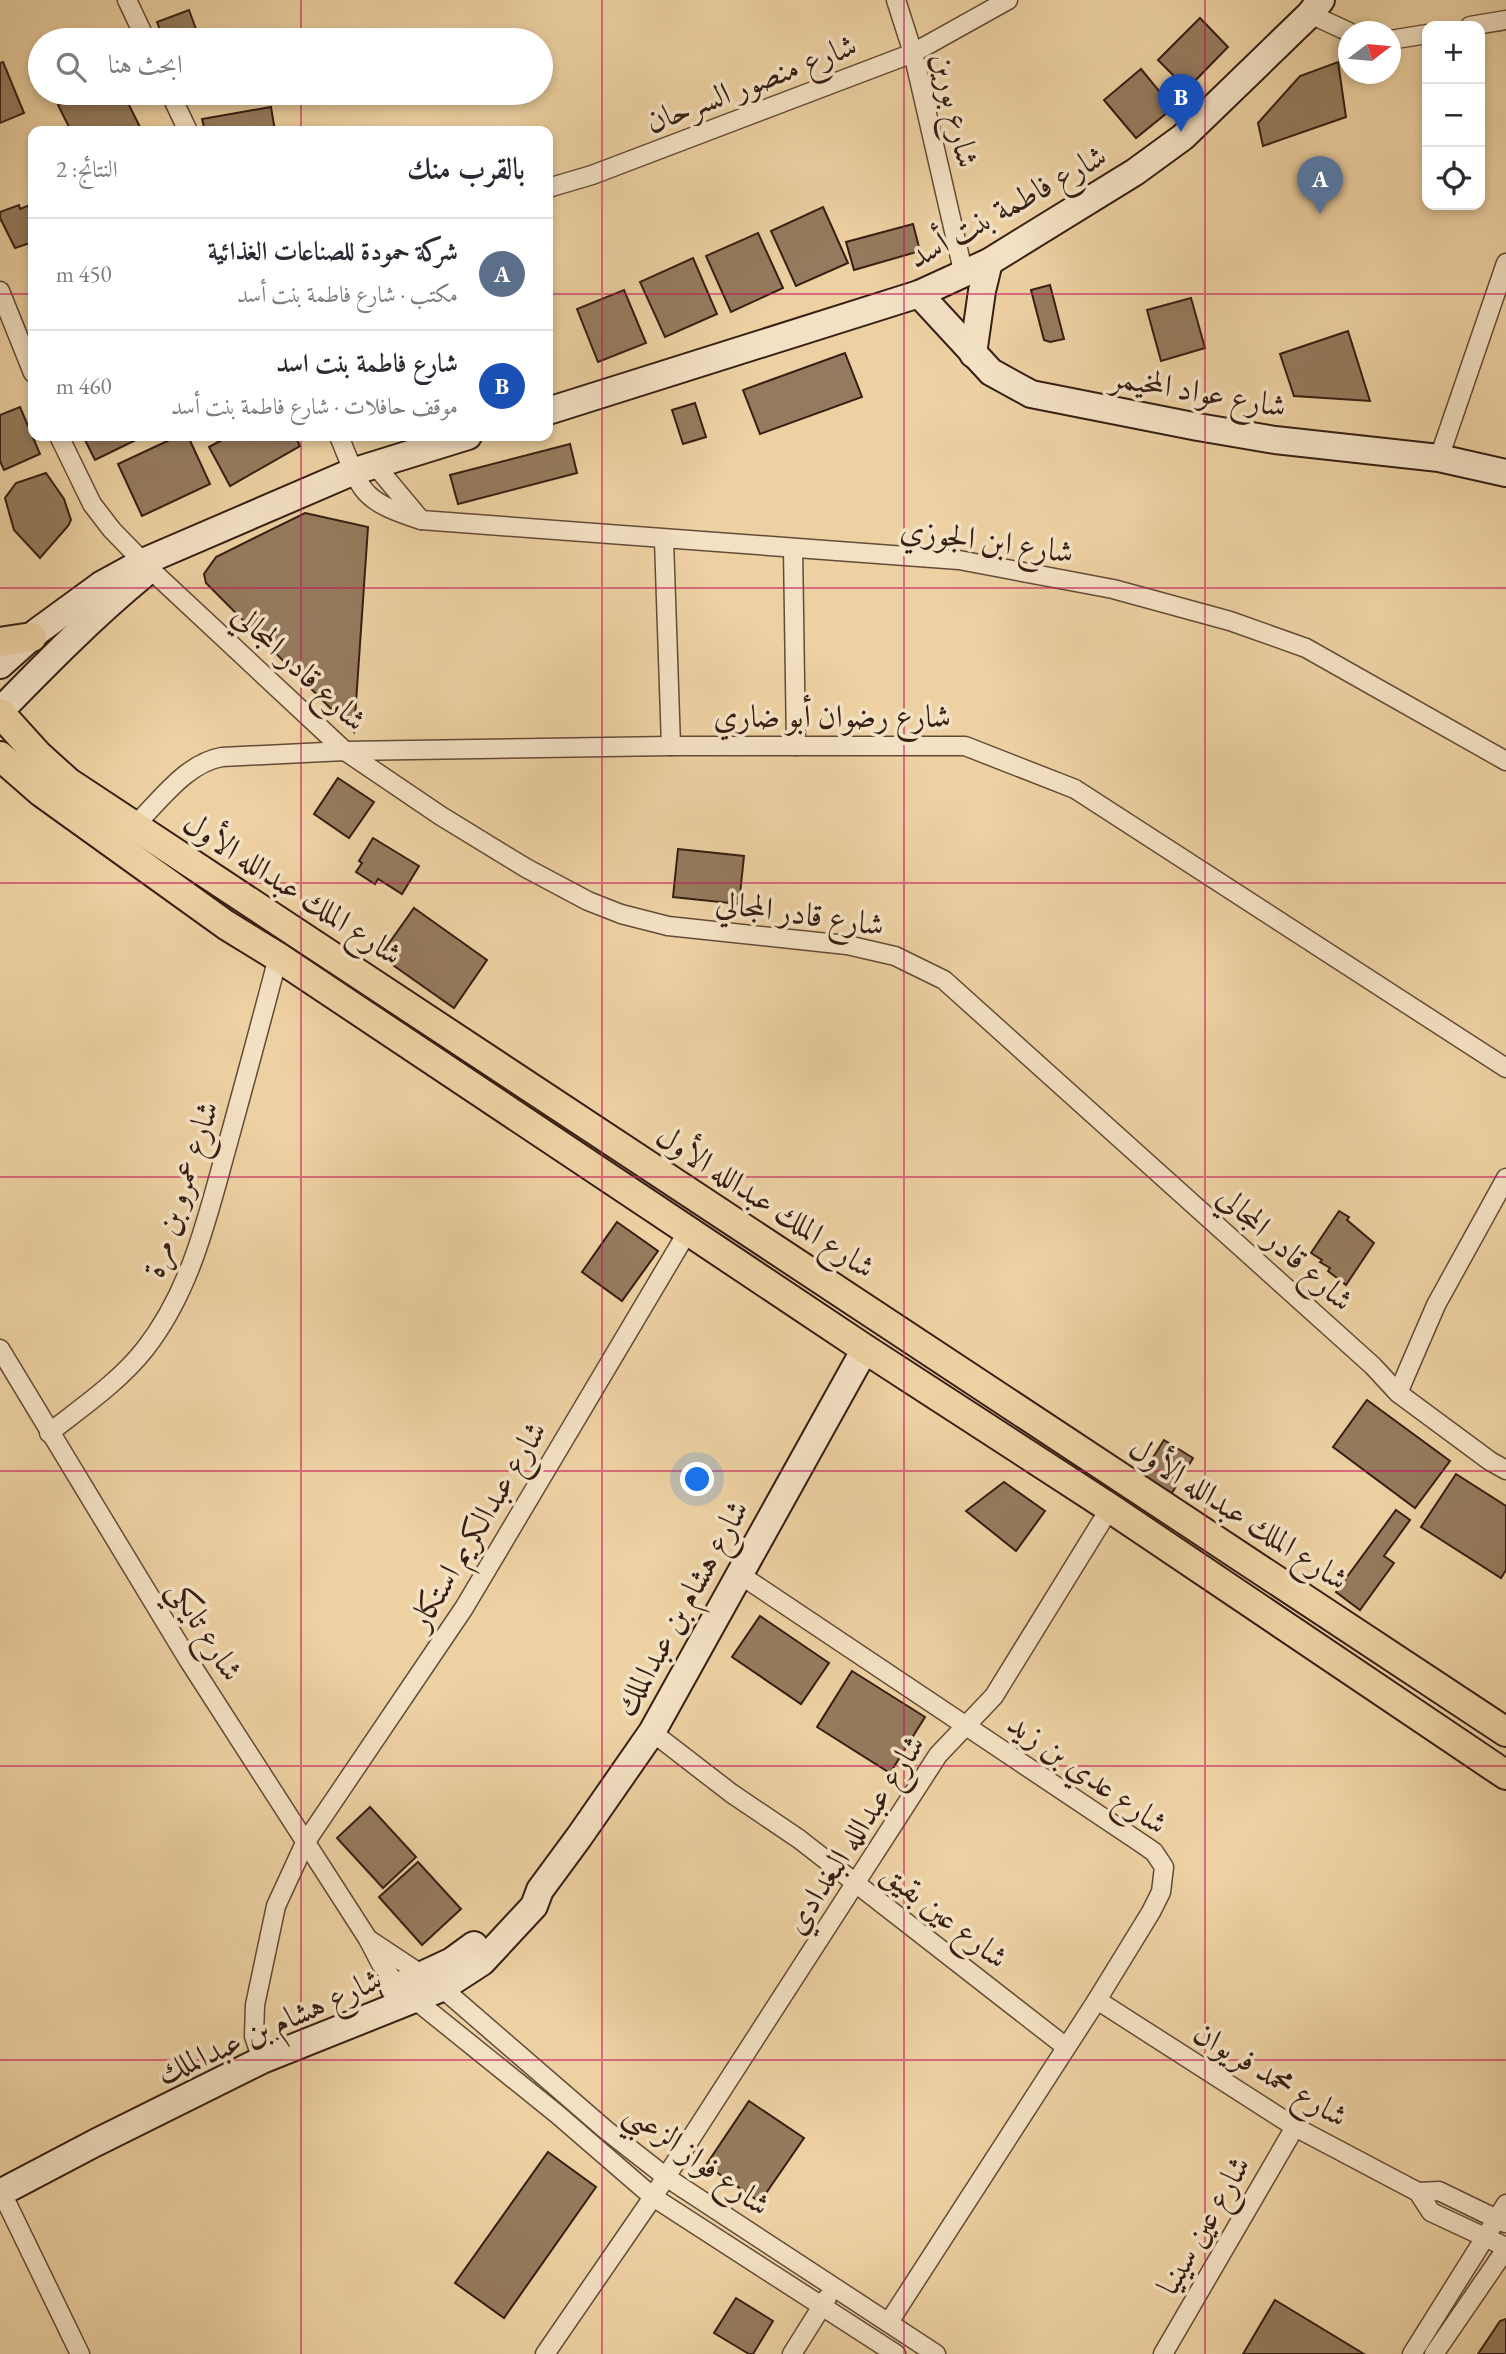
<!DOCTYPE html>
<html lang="ar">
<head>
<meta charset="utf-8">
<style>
  :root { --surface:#fff; --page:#f7f7f7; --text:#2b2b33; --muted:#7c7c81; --line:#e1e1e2; --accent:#1a73e8 }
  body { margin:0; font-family:"EB Garamond",Amiri,serif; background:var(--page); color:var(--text); direction:rtl }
  .controls { position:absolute; right:21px; top:21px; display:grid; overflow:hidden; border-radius:14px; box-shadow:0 4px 10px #0003 }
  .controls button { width:63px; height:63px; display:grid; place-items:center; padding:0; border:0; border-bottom:2px solid var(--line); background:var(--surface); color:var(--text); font:35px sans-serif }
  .compass { position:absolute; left:1338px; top:21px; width:63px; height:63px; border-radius:50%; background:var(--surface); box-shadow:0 4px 10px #0003; rotate:74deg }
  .you { position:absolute; left:698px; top:1480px; width:24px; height:24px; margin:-18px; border:5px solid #fff; border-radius:50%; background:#1a73e8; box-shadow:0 0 0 10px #1a73e833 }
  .badge { display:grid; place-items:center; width:46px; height:46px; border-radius:50%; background:var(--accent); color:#fff; font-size:23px; font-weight:700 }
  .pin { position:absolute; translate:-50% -58px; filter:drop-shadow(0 2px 4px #0008) }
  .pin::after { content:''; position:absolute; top:37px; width:24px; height:21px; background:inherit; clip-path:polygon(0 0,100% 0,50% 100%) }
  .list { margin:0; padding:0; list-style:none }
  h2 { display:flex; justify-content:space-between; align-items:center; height:91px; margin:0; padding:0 28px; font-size:30px }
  h2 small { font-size:23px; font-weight:400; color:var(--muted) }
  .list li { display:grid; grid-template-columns:46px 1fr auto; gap:21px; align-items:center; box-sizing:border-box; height:112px; padding:0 28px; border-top:2px solid var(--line) }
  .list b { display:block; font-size:26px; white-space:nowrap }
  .list p { margin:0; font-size:23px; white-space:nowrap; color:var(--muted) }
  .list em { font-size:23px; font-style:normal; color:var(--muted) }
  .icon { flex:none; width:38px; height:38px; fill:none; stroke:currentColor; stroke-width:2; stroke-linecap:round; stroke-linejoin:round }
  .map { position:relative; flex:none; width:1506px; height:2354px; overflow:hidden; direction:ltr }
  .search { position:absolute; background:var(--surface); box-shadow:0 4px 10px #0003; left:28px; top:28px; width:525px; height:77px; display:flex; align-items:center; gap:18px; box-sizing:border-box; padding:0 24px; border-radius:38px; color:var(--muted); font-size:26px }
  .panel { position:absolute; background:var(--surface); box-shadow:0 4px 10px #0003; left:28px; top:126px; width:525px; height:315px; border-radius:14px; direction:rtl }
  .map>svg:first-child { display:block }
</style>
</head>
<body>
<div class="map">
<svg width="1506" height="2354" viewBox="0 0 1506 2354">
  <rect width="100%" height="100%" fill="#edd1a2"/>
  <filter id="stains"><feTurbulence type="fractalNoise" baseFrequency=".00286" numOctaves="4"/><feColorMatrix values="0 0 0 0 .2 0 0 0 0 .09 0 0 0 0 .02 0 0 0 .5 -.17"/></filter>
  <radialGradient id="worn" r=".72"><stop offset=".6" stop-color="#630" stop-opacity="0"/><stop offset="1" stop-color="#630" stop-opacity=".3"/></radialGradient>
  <!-- building -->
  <g fill="#957b5d" stroke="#361e13" stroke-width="2">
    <path d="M189,10L200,40H164L157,22Z"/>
    <path d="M1200,18L1228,47L1187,89L1158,60Z"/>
    <path d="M3,62L24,113L0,123V63Z"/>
    <path d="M1338,62L1346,117L1263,146L1258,123L1300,76Z"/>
    <path d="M1141,69L1173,108L1136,138L1104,100Z"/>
    <path d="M82,93H123L141,129L136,131H71L58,105Z"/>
    <path d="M271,107L275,131H205L202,119Z"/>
    <path d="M33,204V242L15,248L0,218V212L19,205L20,209Z"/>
    <path d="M823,207L848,263L796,286L771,231Z"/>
    <path d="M913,224L920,251L854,270L846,242Z"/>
    <path d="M758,233L783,288L731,312L706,256Z"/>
    <path d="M693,258L717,314L665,337L640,282Z"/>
    <path d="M1050,285L1064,339L1050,342L1044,340L1031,290Z"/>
    <path d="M624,290L646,343L598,362L577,309Z"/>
    <path d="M1191,298L1205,348L1161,361L1147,310Z"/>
    <path d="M1348,331L1370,401L1294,396L1280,354Z"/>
    <path d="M845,353L862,397L760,434L743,390Z"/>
    <path d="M695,403L706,437L683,444L672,410Z"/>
    <path d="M20,407L40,454L4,470L0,461V415Z"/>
    <path d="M83,436H137L138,439L95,460Z"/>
    <path d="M178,436H188L210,484L142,516L118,464Z"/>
    <path d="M229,436H295L300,446L230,486L209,447Z"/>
    <path d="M570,444L577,473L458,504L450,475Z"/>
    <path d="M46,473L64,499L71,520L68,526L40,558L14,530L5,498L16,483Z"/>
    <path d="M305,513L368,527L354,732L206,583L204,574L216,557Z"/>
    <path d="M338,778L374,802L349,838L314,814Z"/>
    <path d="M373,838L419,866L402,894L378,879L375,884L356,872L362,863L359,861Z"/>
    <path d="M678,849L744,856L739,904L673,897Z"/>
    <path d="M414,908L487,960L454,1008L380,956Z"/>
    <path d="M1339,1211L1349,1217L1347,1220L1374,1243L1346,1285L1328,1271L1330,1268L1320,1262L1322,1260L1311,1253Z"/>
    <path d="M617,1222L658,1251L622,1301L582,1272Z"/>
    <path d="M1367,1400L1450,1461L1415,1508L1333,1447Z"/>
    <path d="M1164,1440L1193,1458L1172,1493L1142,1475Z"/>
    <path d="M1456,1474L1506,1506V1570L1501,1578L1421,1527Z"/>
    <path d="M1004,1482L1045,1511L1016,1551L966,1511Z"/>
    <path d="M1396,1510L1410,1520L1384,1556L1394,1563L1360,1610L1336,1592Z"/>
    <path d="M760,1616L829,1663L801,1704L732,1657Z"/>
    <path d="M852,1671L925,1717L890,1773L817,1727Z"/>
    <path d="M370,1807L416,1857L383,1888L337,1838Z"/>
    <path d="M418,1862L461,1909L422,1945L379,1897Z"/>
    <path d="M749,2101L804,2138L760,2202L706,2165Z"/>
    <path d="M548,2152L596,2187L504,2318L455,2283Z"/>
    <path d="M736,2298L773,2321L753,2354H749L714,2333Z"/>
    <path d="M1275,2300L1364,2354H1243Z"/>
    <path d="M1506,2319V2354H1478L1500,2321Z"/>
  </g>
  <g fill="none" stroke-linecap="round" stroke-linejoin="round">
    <defs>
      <g id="street">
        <path d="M127,0L146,40"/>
        <path d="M896,0L913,53L964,275"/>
        <path d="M1310,14L1349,32"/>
        <path d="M1470,26L1506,20"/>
        <path d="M1390,40L1427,34"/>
        <path d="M170,93L188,131"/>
        <path d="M548,188L592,175L913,53L1008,0"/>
        <path d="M0,291L33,373"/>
        <path d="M59,436L92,504L112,530L150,569L345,751L441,816L526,868L588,901L621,914L668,926L847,945L895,956L944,980L1373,1366L1398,1393L1490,1461L1506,1470"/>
        <path d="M339,436C362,492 359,500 421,520L959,560L1113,589L1230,621L1306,648L1506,761"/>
        <path d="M1439,458L1506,263"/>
        <path d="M375,465L421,520"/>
        <path d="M664,540L671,746"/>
        <path d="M793,548L796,746"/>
        <path d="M135,825C160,801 186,763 222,757L345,751L671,746H965L1075,789L1506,1068"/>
        <path d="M0,1349L189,1661L368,1939L381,1964L398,1986L557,2114L653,2197L896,2354"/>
        <path d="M1398,1393L1436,1305L1506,1178"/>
        <path d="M49,1433C82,1407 119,1382 145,1349C192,1289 208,1214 228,1143C245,1081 262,1019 278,957"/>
        <path d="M739,1574L1141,1843L1154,1852L1164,1867L1161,1892L1151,1912L1097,2000L889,2322"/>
        <path d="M652,1732L731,1793L799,1839L1066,2047"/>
        <path d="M368,1939L442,1988L606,2130L666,2177L936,2354"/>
        <path d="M1097,2000L1295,2127L1418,2192L1431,2212L1506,2247"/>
        <path d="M262,2060L254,2036L255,2005L276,1906L305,1843L464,1608L688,1231"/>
        <path d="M0,2189L80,2354"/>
        <path d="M1418,2192L1439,2191L1505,2223"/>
        <path d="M545,2354L653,2197L938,1755L994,1696L1110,1508"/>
        <path d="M792,2354L827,2298"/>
        <path d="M1163,2354L1295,2127"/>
        <path d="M1412,2354L1506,2204"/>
        <path d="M1434,2354L1506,2249"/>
      </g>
      <g id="secondary">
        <path d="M919,294L991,372L1031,394L1198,427L1275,440L1439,458L1506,473"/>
        <path d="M973,354L982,291L989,262"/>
        <path d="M548,411L919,294L989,262L1135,172L1183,137L1310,14L1321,0"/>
        <path d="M0,665L38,631L101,585L143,562L352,472L468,436"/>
        <path d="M0,711C46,664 92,617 143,575"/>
        <path d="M394,1988L452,1961L474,1945"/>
        <path d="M0,2193L95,2143L262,2060L442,1988L482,1962L534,1906L540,1890L579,1837L652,1732L865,1349"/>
      </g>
      <g id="primary">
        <path d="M0,642L32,637"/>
        <path d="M0,713L38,755L68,782L1506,1732"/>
        <path d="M0,756L41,792L226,925L278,957L865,1349L1110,1508L1506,1775"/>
      </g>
    </defs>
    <!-- street casing -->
    <use href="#street" stroke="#644b37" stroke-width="21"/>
    <!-- secondary casing -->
    <use href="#secondary" stroke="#361e13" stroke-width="30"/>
    <!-- primary casing -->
    <use href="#primary" stroke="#361e13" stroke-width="32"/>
    <!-- street -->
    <use href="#street" stroke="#f3e1c3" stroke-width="18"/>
    <!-- secondary -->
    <use href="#secondary" stroke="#f3e1c3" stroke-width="26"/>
    <!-- primary -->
    <use href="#primary" stroke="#edd1a2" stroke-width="28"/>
  </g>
  <!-- grid -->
  <path fill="none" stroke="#c2185b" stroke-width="2" stroke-opacity="0.55" d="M301,0V40M602,0V2354M904,0V2354M1205,0V2354M301,93V131M0,294H33M548,294H1506M301,436V2354M0,588H1506M0,883H1506M0,1177H1506M0,1471H1506M0,1766H1506M0,2060H1506"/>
  <g text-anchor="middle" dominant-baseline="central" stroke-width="7" stroke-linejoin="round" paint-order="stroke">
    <!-- street labels -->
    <g font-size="32" fill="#361e13" stroke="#f3e1c3">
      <text transform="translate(751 83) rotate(-21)">شارع منصور السرحان</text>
      <text transform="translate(956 110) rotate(77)">شارع بورين</text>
      <text transform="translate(1007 206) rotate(-29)">شارع فاطمة بنت أسد</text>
      <text transform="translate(1199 391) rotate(10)">شارع عواد المخيمر</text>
      <text transform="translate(987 540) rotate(8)">شارع ابن الجوزي</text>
      <text transform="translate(300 667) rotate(43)">شارع قادر المجالي</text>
      <text x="832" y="716">شارع رضوان أبو ضاري</text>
      <text transform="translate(293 888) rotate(33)">شارع الملك عبدالله الأول</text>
      <text transform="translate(800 913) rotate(8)">شارع قادر المجالي</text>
      <text transform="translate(180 1189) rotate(-72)">شارع عمرو بن مرة</text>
      <text transform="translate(766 1201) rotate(33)">شارع الملك عبدالله الأول</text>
      <text transform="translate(1286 1248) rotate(42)">شارع قادر المجالي</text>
      <text transform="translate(1239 1513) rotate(33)">شارع الملك عبدالله الأول</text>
      <text transform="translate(477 1525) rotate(-59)">شارع عبدالكريم استكار</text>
      <text transform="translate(681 1608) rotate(-61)">شارع هشام بن عبدالملك</text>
      <text transform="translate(206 1630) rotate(58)">شارع تايكي</text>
      <text transform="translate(1088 1773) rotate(35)">شارع عدي بن زيد</text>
      <text transform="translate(854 1834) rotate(-57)">شارع عبدالله البغدادي</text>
      <text transform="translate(945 1915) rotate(38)">شارع عين بقيق</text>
      <text transform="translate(269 2026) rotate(-24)">شارع هشام بن عبدالملك</text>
      <text transform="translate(1271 2074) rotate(31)">شارع محمد فريوان</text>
      <text transform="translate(698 2158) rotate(36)">شارع فواز الزعبي</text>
      <text transform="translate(1203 2225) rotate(-60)">شارع عين سينيا</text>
    </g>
  </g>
  <rect width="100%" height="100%" filter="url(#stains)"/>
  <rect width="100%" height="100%" fill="url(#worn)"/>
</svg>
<div class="controls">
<button>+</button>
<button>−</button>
<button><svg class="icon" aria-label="locate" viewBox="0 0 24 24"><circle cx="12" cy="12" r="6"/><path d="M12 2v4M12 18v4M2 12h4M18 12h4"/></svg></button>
</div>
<svg class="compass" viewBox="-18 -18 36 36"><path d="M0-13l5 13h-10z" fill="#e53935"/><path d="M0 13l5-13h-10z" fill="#7c7c81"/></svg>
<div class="you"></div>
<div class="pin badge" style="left:1320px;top:214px;background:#5c6f8a">A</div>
<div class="pin badge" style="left:1181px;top:132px;background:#1a4fb4">B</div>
<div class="search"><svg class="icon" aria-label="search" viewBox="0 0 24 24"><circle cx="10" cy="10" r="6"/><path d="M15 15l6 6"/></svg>ابحث هنا</div>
<section class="panel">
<h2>بالقرب منك<small>النتائج: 2</small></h2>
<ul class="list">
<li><span class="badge" style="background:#5c6f8a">A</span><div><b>شركة حمودة للصناعات الغذائية</b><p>مكتب · شارع فاطمة بنت أسد</p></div><em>450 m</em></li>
<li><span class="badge" style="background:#1a4fb4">B</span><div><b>شارع فاطمة بنت اسد</b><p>موقف حافلات · شارع فاطمة بنت أسد</p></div><em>460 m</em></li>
</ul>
</section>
</div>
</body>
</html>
